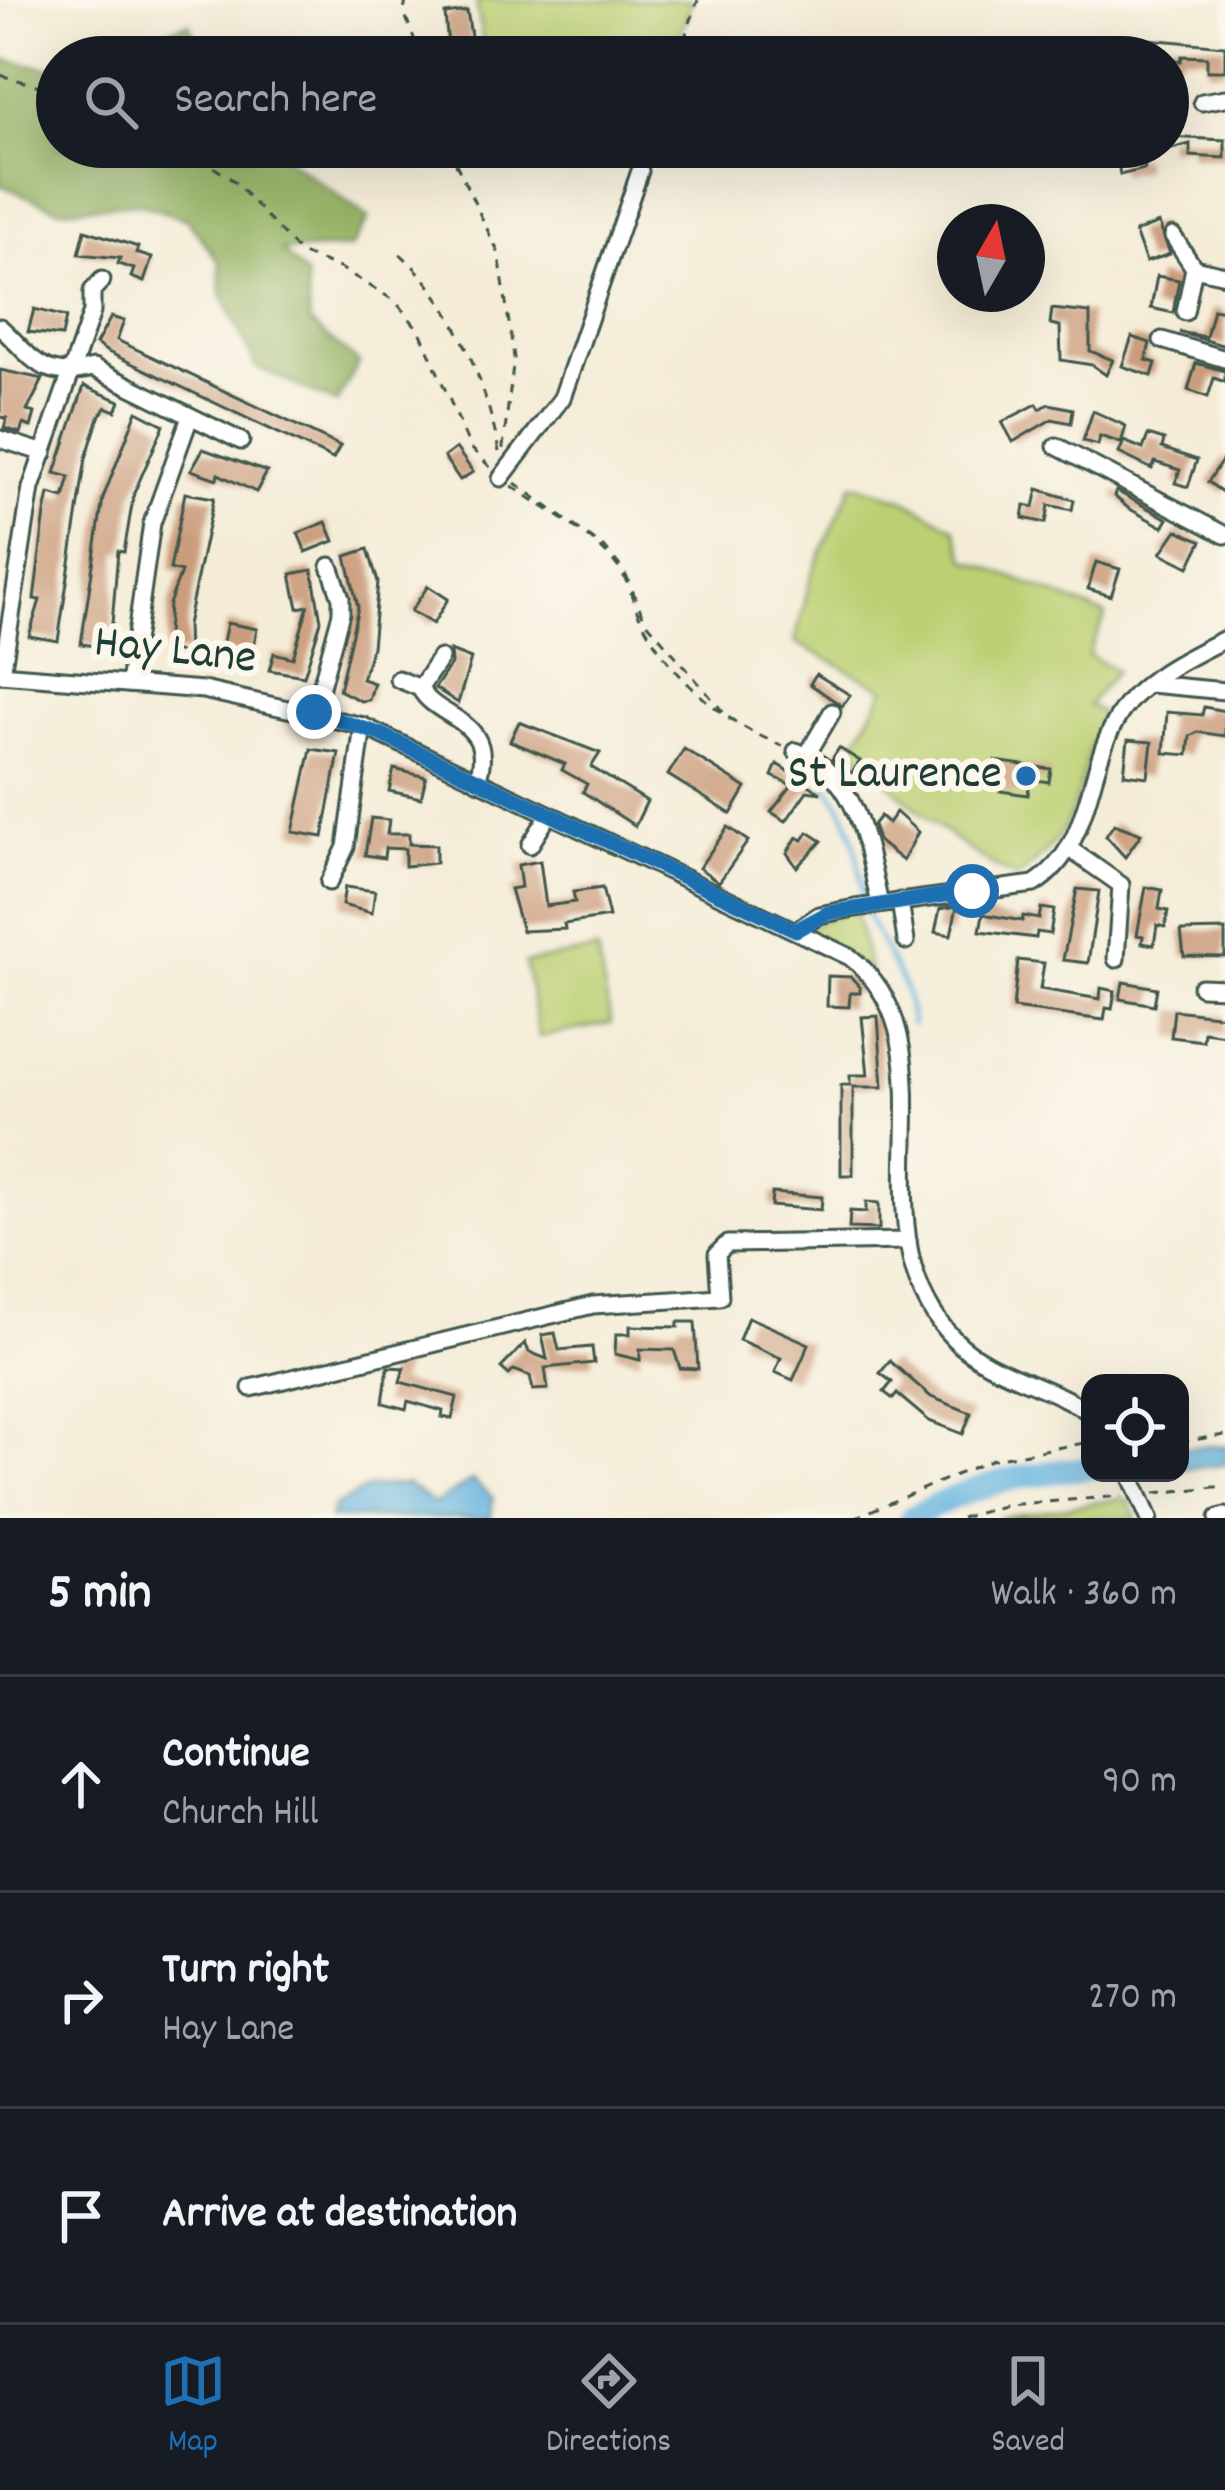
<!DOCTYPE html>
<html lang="en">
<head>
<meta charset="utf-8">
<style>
  :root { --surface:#171b24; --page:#20242c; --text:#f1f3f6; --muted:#9ea1a6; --line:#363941; --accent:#1f6fb2 }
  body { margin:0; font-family:Dekko,sans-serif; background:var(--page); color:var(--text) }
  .controls { position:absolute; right:36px; bottom:36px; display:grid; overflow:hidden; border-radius:24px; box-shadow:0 12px 48px #0002 }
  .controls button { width:108px; height:108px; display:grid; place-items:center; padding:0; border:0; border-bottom:3px solid var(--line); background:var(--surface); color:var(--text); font:60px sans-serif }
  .compass { position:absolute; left:937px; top:204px; width:108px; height:108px; border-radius:50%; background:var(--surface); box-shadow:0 12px 48px #0002; rotate:9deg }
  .stop { position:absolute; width:36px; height:36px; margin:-27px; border:9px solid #1f6fb2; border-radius:50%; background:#fff }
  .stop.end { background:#1f6fb2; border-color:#fff; box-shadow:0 3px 12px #0008 }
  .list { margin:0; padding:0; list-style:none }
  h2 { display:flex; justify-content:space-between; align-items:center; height:156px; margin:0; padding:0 48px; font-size:51px }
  h2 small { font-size:39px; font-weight:400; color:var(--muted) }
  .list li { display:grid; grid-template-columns:78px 1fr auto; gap:36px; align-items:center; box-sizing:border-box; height:216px; padding:0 48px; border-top:3px solid var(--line) }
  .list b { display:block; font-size:45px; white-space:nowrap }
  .list p { margin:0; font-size:39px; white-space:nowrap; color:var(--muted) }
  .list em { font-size:39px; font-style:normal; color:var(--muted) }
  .icon { flex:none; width:66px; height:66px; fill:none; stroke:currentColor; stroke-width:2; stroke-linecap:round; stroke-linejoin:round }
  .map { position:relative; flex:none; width:1225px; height:1518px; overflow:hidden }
  .search { position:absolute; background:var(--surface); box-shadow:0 12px 48px #0002; left:36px; right:36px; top:36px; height:132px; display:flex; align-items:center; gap:30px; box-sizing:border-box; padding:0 42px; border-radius:66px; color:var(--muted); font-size:45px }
  .sheet { height:804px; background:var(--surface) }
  nav { display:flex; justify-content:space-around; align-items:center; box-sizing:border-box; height:168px; border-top:3px solid var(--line); background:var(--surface); font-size:33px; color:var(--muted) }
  nav a { display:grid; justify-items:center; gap:6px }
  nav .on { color:var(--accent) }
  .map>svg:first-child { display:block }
</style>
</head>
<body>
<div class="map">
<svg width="1225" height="1518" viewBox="0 0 1225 1518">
  <rect width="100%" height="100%" fill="#fbf7ec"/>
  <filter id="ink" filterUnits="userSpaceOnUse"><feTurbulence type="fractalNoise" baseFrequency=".00833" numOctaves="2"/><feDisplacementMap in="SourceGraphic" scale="24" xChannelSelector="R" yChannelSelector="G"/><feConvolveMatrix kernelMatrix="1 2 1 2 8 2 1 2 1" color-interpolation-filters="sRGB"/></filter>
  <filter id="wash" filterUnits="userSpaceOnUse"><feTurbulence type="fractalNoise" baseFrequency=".004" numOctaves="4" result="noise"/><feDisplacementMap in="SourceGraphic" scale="48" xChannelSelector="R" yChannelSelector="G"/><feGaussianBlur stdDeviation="2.7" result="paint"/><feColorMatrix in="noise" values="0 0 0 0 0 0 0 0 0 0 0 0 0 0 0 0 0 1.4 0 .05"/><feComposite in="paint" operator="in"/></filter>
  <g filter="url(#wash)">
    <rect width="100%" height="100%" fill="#f4ecd7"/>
    <!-- green -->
    <g fill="#bcd073" stroke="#6e8654" stroke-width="3">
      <path d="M476,0H692L673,57H485Z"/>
      <path d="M853,483L905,500L955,528L966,559L1106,615L1088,655L1116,671L1088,705L1102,713C1073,785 1086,828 1016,878C951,845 904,798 852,748L885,689L795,642L812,573Z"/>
      <path d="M855,908L870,973L797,930Z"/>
      <path d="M597,950L611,1023L539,1037L525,963Z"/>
      <path d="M1119,1499L1129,1501L1137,1518H998Z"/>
    </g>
    <!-- forest -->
    <g fill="#95b265" stroke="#5a784c" stroke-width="3">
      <path d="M189,23L197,43L181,57H138L156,35Z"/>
      <path d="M0,59L57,69V147H271L369,218L351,248L282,251L306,276L310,323L359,363L336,403L256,367L221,293L220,263L188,220L139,203L59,209L0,185Z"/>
    </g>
    <!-- water -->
    <g fill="#63b3de" stroke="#417889" stroke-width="3">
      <path d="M1225,1445V1465L1180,1469V1448Z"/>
      <path d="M472,1480L493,1498L491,1518H330L334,1506L368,1488L406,1484L435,1504Z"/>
    </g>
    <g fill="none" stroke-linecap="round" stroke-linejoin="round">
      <!-- stream -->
      <g stroke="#63b3de" stroke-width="4.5">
        <path d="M809,769C853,804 857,849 864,902"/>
        <path d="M866,913L906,991L912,1024"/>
      </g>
      <!-- river -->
      <path stroke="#63b3de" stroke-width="24" d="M911,1518C970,1485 1024,1473 1090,1468"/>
    </g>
    <g id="blocks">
      <!-- building -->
      <g fill="#cb9d7d">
        <path d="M467,11L472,42L448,46L445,14Z"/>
        <path d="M1147,39L1225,46V71H1207V57L1182,56L1181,61L1146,57Z"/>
        <path d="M1168,137L1225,140V158L1190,156V144L1168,150Z"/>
        <path d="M1142,156L1145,169L1120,175L1118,162Z"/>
        <path d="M1159,223L1170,254L1146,262L1135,232Z"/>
        <path d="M85,230L138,247L136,253L152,258L144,282L131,277L134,269L118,264L120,258L79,254Z"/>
        <path d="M1157,276L1179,280L1173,313L1151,308Z"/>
        <path d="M34,309L66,317L62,336L28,332Z"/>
        <path d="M1052,309L1090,313V351L1113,360L1106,375L1092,365L1061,360L1060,326L1050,324Z"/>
        <path d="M1213,309L1225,311V346L1179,332L1206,337Z"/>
        <path d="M111,317L124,321L117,340L340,446L333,459L106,351L96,344Z"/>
        <path d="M1132,337L1150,343L1146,360L1156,363L1152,376L1122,366Z"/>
        <path d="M1196,363L1225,371V382L1214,378L1208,397L1188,390Z"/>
        <path d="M0,370L43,379L27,411L35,413L31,427L23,424L20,433L4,428L7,418L0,417Z"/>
        <path d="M84,386L120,401L116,411L106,407L99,417L86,458L58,641L29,636L40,600L34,599L45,513L49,494L64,498L70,477L55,473Z"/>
        <path d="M1037,404L1040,409L1049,404L1073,409L1071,423L1052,419L1013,442L1002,422Z"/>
        <path d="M137,411L164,425L134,493L124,552L118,551L110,648L81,644L103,498Z"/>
        <path d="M1093,411L1126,426L1121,443L1100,436L1098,445L1083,441Z"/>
        <path d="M1148,435L1164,440L1162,448L1197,460L1188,487L1175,483L1180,470L1155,462L1152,469L1119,453L1124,441L1143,449Z"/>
        <path d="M456,448L473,472L460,480L444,457Z"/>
        <path d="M203,449L267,472L256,492L218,474L217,479L191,470Z"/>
        <path d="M1225,456V494L1208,482Z"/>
        <path d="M1038,489L1074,500L1072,510L1049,505L1046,523L1023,518L1025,505L1034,507Z"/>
        <path d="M1116,491L1168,519L1163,527L1128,508L1114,496Z"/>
        <path d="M185,493L214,498L187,625L188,653L166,651L169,604L181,572L170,569Z"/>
        <path d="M326,522L334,541L306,552L298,533Z"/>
        <path d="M1177,530L1202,541L1189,567L1161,553Z"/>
        <path d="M368,549L378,582L372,647L362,679L374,683L369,700L361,701L339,690L358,607L346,556Z"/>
        <path d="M1096,562L1120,569L1111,596L1088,589Z"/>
        <path d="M312,570L321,621L304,676L269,670L274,653L293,658L308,606L298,608L291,574Z"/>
        <path d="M428,586L448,599L433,624L411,611Z"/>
        <path d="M227,623L257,629L251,658L221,651Z"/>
        <path d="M450,651L471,659L458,703L435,688L451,664Z"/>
        <path d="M816,674L850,695L842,706L810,684Z"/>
        <path d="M1204,707L1225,711V736L1198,732L1190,736L1188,755L1164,753L1167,712L1202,715Z"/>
        <path d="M519,722L600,753L591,767L647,801L635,826L583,792L587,784L562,770L565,764L510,741Z"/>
        <path d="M1128,740L1152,742L1148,777L1124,774Z"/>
        <path d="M839,748L860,761L852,773L832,759Z"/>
        <path d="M311,749L339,753L323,837L293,832Z"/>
        <path d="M684,749L746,788L731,814L668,775Z"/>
        <path d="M995,761L1051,769L1049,782L1030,779L1028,795L1000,791L1002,774L994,772Z"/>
        <path d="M777,764L821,793L807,791L786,821L771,812L792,785L772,776Z"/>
        <path d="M394,769L426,777L421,798L389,791Z"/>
        <path d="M896,812L918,832L903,861L878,841L873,825L880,816L888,823Z"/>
        <path d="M371,818L389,820L387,834H409V844L436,845V863L405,866V849L385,848L384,858L365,855Z"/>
        <path d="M1114,824L1141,834L1125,857L1106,836Z"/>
        <path d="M728,827L748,841L719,882L699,868Z"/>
        <path d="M808,832L822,841L797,867L787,853L797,837L803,840Z"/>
        <path d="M540,861L546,906L575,902L573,892L602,888L609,917L564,924L565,929L522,931L510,889L521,887L518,865Z"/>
        <path d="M345,887L375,891L372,913L342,905Z"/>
        <path d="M1146,887L1162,890L1159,909L1168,911L1165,927L1157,925L1154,945L1142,943L1143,936L1137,935Z"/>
        <path d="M1077,889L1099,891L1088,963L1063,960Z"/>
        <path d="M957,906L951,935L935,932L940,909Z"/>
        <path d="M1041,908L1054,910L1050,934L1037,932L1036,938L980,931L983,914L1022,921L1023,916L1039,919Z"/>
        <path d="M1225,930V957L1184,956L1181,931Z"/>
        <path d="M1018,960L1044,963L1040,989L1100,999L1101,988L1115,991L1112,1009L1106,1008L1104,1020L1013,1008Z"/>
        <path d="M828,976L851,977L860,987V993H850L849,1007L827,1006Z"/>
        <path d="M1123,982L1157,988L1154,1005L1120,999Z"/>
        <path d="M1174,1010L1225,1016V1035L1204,1032L1203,1041L1171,1037Z"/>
        <path d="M878,1016L883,1087H853V1175H841V1085H850V1075H868L862,1017Z"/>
        <path d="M772,1193L822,1197L821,1210L771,1206Z"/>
        <path d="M866,1202L879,1203V1229L849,1228L850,1211L866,1212Z"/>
        <path d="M748,1317L809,1344L793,1380L775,1372L781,1358L739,1340Z"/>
        <path d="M678,1322H695L698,1369L680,1368L674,1350L640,1349V1360L615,1354L616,1334H630V1326L678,1327Z"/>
        <path d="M555,1333L559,1350L592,1347L594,1363L545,1368L548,1389L533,1390L530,1376L514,1370L509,1375L501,1368L525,1343L529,1352L547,1359L542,1335Z"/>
        <path d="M890,1361L931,1397L971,1413L963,1434L929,1421L897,1394L893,1399L884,1392L892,1382L880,1373Z"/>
        <path d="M388,1367L404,1368L400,1382L457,1397L452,1419L442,1417L443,1411L408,1401L406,1409L383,1403Z"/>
      </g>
    </g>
  </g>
  <g filter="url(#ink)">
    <use href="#blocks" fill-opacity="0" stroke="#3f574c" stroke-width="3"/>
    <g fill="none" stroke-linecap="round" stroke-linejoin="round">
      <defs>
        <g id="minor">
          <path d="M1202,102L1225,98"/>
          <path d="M1173,236L1194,268L1185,312"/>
          <path d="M1194,268L1225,275"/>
          <path d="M0,327C33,357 40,381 93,368L241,441"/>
          <path d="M1162,340L1225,359"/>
          <path d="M0,439L44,453"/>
          <path d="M1056,446L1225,535"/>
          <path d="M501,478L562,398L640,171"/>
          <path d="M440,658L420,688C435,720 499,718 477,781"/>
          <path d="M0,674L203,690L363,726L850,957C965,1046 847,1231 954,1339C989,1375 1049,1384 1090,1413"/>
          <path d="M2,674L31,488L92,312V291L102,280"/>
          <path d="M398,679L420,688"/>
          <path d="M129,684L152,523L190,417"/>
          <path d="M1150,684L1225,691"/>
          <path d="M314,712L341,613V598L330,566"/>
          <path d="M796,751C860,776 866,845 880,904"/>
          <path d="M807,755L832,712"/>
          <path d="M530,845L549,815"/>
          <path d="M1071,850L1121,885L1116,959"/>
          <path d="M329,882L346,847L363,726"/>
          <path d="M900,901L906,941"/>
          <path d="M797,930L819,915L855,908L1034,884C1094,846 1084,769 1120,714C1142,679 1189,657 1225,639"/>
          <path d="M1201,987L1225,988"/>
          <path d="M251,1388L593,1305L720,1297L717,1254L727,1244L908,1241"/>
          <path d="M1129,1473L1149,1518"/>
          <path d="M1218,1518L1225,1516"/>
        </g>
      </defs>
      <!-- minor casing -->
      <use href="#minor" stroke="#3f574c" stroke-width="21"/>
      <!-- path -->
      <g stroke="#3f574c" stroke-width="3" stroke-dasharray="9 9" stroke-linecap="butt">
        <path d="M406,0L404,12L421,57"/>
        <path d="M678,57L698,0"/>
        <path d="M0,75L57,91"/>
        <path d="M184,147L234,181L300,253L342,269L395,301L420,331L470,447L491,468"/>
        <path d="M448,147L499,254L514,358L502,455"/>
        <path d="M644,158L648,147"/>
        <path d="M400,254C454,299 489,390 500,458"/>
        <path d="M515,483L605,548L624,571L645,620L730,720"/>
        <path d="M512,486C547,511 599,536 622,573C630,586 633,603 640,617C670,677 722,722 783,746"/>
        <path d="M1180,1442L1225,1435"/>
        <path d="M1155,1493L1225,1486"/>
        <path d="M854,1518L993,1459L1090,1442"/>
        <path d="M961,1518L1006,1505L1122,1496"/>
      </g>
      <!-- minor -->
      <use href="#minor" stroke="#fff" stroke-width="15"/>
    </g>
  </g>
  <g fill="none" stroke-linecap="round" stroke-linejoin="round" filter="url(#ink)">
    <!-- route -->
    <path stroke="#1f6fb2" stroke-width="15" d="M314,712L380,734L796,930L828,913L972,891"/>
  </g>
  <!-- markers -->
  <circle fill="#1f6fb2" stroke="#fbf7ec" stroke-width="4.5" cx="1026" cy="776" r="12"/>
  <g text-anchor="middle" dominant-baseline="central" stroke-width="12" stroke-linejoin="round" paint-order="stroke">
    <!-- street labels -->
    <g font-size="48" fill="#1f3d34" stroke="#fbf7ec">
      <text transform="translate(175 653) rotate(6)">Hay Lane</text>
    </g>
    <!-- poi labels -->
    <g font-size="48" fill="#1f3d34" stroke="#fbf7ec" text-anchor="end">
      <text x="1002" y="776">St Laurence</text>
    </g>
  </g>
</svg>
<div class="controls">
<button><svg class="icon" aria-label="locate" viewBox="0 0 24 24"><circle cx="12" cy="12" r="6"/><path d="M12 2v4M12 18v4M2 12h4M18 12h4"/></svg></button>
</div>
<svg class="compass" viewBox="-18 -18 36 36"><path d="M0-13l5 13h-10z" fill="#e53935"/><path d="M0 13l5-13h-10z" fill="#9ea1a6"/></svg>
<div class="stop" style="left:972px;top:891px"></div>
<div class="stop end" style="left:314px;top:712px"></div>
<div class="search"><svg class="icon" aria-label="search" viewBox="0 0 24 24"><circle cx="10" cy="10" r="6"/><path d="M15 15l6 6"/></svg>Search here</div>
</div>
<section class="sheet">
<h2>5 min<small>Walk · 360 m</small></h2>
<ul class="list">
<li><svg class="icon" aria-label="ahead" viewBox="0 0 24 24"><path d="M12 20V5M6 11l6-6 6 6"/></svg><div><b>Continue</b><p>Church Hill</p></div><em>90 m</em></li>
<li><svg class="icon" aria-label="right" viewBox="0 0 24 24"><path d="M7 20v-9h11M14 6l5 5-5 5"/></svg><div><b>Turn right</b><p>Hay Lane</p></div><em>270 m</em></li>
<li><svg class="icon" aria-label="arrive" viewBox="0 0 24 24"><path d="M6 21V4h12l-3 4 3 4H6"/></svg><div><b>Arrive at destination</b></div></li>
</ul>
</section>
<nav>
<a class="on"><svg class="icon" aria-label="map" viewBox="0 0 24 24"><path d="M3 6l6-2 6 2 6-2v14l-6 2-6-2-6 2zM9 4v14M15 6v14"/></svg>Map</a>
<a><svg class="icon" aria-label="directions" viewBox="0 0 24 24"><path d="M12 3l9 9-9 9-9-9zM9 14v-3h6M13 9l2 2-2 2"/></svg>Directions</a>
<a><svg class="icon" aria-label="saved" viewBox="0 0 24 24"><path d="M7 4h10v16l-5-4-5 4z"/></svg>Saved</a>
</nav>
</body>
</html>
